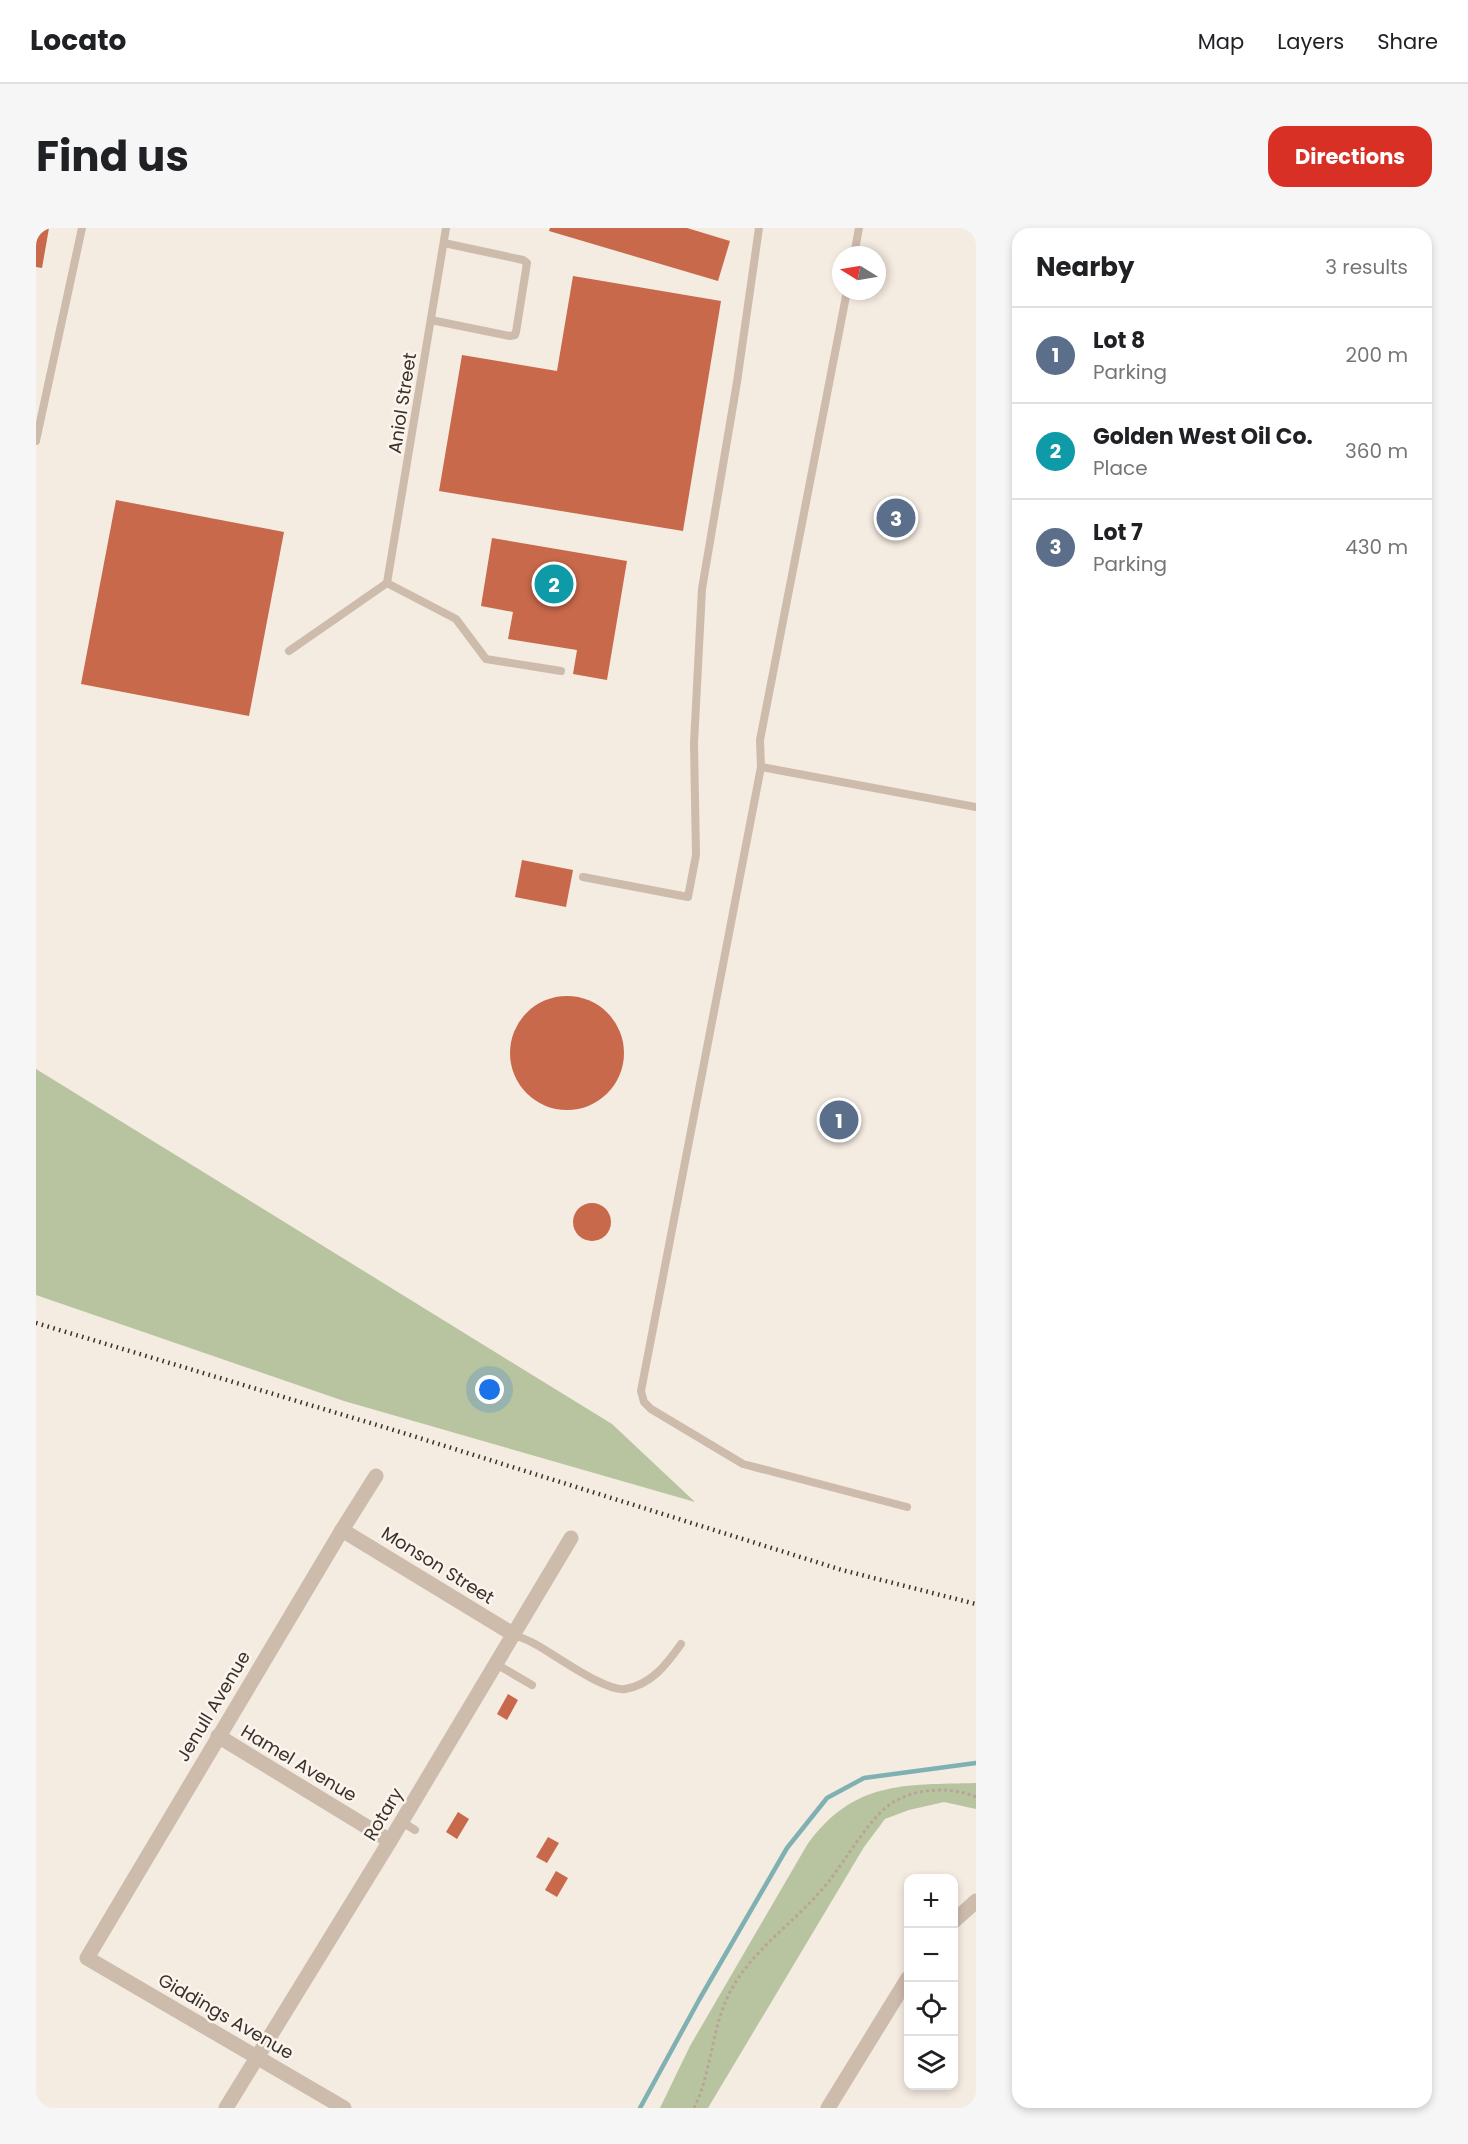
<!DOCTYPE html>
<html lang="en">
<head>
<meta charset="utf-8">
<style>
  :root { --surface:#fff; --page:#f6f6f6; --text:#202124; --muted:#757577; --line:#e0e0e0; --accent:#d93025 }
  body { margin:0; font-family:Poppins,sans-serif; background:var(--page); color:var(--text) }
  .controls { position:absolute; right:18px; bottom:18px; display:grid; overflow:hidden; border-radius:12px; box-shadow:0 3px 9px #0003 }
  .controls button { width:54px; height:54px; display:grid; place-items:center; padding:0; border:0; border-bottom:2px solid var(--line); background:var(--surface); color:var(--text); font:30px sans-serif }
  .compass { position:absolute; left:796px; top:18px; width:54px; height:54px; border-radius:50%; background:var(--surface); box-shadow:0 3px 9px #0003; rotate:281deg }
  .you { position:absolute; left:454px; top:1162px; width:21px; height:21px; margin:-15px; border:4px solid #fff; border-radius:50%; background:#1a73e8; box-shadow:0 0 0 9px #1a73e833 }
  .badge { display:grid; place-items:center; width:39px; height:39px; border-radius:50%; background:var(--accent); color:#fff; font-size:20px; font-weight:700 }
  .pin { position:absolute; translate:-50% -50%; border:3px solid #fff; box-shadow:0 2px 6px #0006 }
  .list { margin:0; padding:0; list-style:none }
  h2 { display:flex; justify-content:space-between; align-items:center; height:78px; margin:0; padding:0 24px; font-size:26px }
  h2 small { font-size:20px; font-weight:400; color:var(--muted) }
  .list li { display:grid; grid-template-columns:39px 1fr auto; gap:18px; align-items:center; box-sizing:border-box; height:96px; padding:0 24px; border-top:2px solid var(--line) }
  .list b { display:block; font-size:22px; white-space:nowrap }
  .list p { margin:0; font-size:20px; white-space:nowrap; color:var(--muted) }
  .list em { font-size:20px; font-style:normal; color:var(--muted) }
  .icon { flex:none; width:33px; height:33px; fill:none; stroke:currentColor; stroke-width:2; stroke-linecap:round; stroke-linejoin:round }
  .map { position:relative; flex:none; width:940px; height:1880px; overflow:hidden; border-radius:18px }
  header { display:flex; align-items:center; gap:36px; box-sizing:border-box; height:84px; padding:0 30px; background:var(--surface); border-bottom:2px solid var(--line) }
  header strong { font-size:28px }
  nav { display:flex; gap:33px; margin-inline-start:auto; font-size:21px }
  .intro { display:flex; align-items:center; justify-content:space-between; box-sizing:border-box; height:144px; padding:0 36px }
  h1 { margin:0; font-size:42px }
  .button { padding:15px 27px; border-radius:18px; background:var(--accent); color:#fff; font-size:21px; font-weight:700 }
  main { display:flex; gap:36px; padding:0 36px }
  aside { flex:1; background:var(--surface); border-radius:18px; box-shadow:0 3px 9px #0003 }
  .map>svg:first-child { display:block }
</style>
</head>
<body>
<header>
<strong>Locato</strong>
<nav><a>Map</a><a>Layers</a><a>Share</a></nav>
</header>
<div class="intro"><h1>Find us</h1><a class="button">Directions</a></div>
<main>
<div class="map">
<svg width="940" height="1880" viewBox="0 0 940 1880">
  <rect width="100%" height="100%" fill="#f4ebe1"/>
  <!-- green -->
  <g fill="#b8c4a0">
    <path d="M0,841L576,1196L659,1274L308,1173L0,1067Z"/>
    <path d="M940,1555V1581L908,1574L873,1582L849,1591L828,1619L672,1880H624L654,1818L771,1617C818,1552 868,1557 940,1555Z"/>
  </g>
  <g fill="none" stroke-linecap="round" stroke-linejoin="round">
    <!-- stream -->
    <path stroke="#7fb0b2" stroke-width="4.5" d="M604,1880L663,1772L751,1620L791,1570L828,1550L940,1535"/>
  </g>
  <!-- building -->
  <g fill="#c8694b">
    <path d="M0,0H13L6,40L0,39Z"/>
    <path d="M514,0H651L694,13L682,53L513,3Z"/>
    <path d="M537,48L685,73L647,303L403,263L426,127L521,143Z"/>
    <path d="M80,272L248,304L213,488L45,456Z"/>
    <path d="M456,310L591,333L571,452L537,446L541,422L472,411L477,384L445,378Z"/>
    <path d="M486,632L537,642L530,679L479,669Z"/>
    <circle cx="531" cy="825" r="57"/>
    <circle cx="556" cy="994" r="19"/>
    <path d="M472,1466L482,1472L471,1492L461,1486Z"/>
    <path d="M422,1584L433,1591L421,1611L410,1604Z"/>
    <path d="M512,1609L523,1615L511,1635L500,1629Z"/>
    <path d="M520,1643L532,1650L521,1669L509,1662Z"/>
  </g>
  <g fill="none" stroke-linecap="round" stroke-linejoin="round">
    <!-- path -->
    <path stroke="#b9a596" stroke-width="3" stroke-dasharray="3 3" stroke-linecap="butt" d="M658,1880C676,1844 675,1802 693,1766C716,1720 762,1693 793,1653C809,1633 835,1588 856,1575C879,1560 915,1558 940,1569"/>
    <!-- service -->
    <g stroke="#cdbbac" stroke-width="8">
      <path d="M818,27L823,0"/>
      <path d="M811,63L724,512L725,539L605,1163L608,1174L615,1181L707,1236L871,1279"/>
      <path d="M395,92L474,108L479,107L480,104L491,35L487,32L408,15"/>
      <path d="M0,213L46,0"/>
      <path d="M351,355L410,0"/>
      <path d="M351,355L420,391L450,431L525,443"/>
      <path d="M253,423L351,355"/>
      <path d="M725,539L940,579"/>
      <path d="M547,649L652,669L660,627L658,515L666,361L701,154L723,0"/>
      <path d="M477,1407C484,1409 492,1412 499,1416C518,1426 569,1464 589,1461C615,1457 631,1436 645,1416"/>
      <path d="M460,1436L496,1457"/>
      <path d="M366,1594L379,1602"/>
    </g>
    <!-- minor -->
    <g stroke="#cdbbac" stroke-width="15">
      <path d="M306,1302L477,1406"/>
      <path d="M182,1508L354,1613"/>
      <path d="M918,1693L940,1673"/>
      <path d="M190,1880L354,1613L535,1310"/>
      <path d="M308,1880L51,1730L306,1302L340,1248"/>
      <path d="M792,1880L872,1750"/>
    </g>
    <!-- rail -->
    <path stroke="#3b302b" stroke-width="4.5" stroke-dasharray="1.5 4.5" stroke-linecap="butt" d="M0,1095L361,1203L806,1342L940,1376"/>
  </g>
  <g text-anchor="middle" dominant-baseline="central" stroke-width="5" stroke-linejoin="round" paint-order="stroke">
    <!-- street labels -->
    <g font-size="18" fill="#3b302b" stroke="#fbf5ee">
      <text transform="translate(366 175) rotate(-81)">Aniol Street</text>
      <text transform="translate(402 1337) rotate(32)">Monson Street</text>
      <text transform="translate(177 1478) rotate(-59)">Jenull Avenue</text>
      <text transform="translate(263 1535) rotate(31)">Hamel Avenue</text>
      <text transform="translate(347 1586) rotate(-59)">Rotary</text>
      <text transform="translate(190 1788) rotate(30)">Giddings Avenue</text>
    </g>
  </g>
</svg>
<div class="controls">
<button>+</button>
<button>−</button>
<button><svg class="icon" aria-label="locate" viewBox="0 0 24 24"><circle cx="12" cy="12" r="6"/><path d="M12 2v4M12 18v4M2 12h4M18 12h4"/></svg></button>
<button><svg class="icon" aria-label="layers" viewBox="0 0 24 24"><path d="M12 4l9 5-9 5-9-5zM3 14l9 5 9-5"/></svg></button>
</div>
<svg class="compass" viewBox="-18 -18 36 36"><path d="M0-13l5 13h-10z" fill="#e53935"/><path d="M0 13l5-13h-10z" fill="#757577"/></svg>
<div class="you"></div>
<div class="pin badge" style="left:803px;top:892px;background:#5c6f8a">1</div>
<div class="pin badge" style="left:518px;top:356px;background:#0f9aa8">2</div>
<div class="pin badge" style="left:860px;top:290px;background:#5c6f8a">3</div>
</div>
<aside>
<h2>Nearby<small>3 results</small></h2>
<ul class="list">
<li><span class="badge" style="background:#5c6f8a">1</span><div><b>Lot 8</b><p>Parking</p></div><em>200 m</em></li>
<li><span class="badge" style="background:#0f9aa8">2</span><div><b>Golden West Oil Co.</b><p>Place</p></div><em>360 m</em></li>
<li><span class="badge" style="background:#5c6f8a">3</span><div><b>Lot 7</b><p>Parking</p></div><em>430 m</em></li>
</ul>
</aside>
</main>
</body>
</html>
